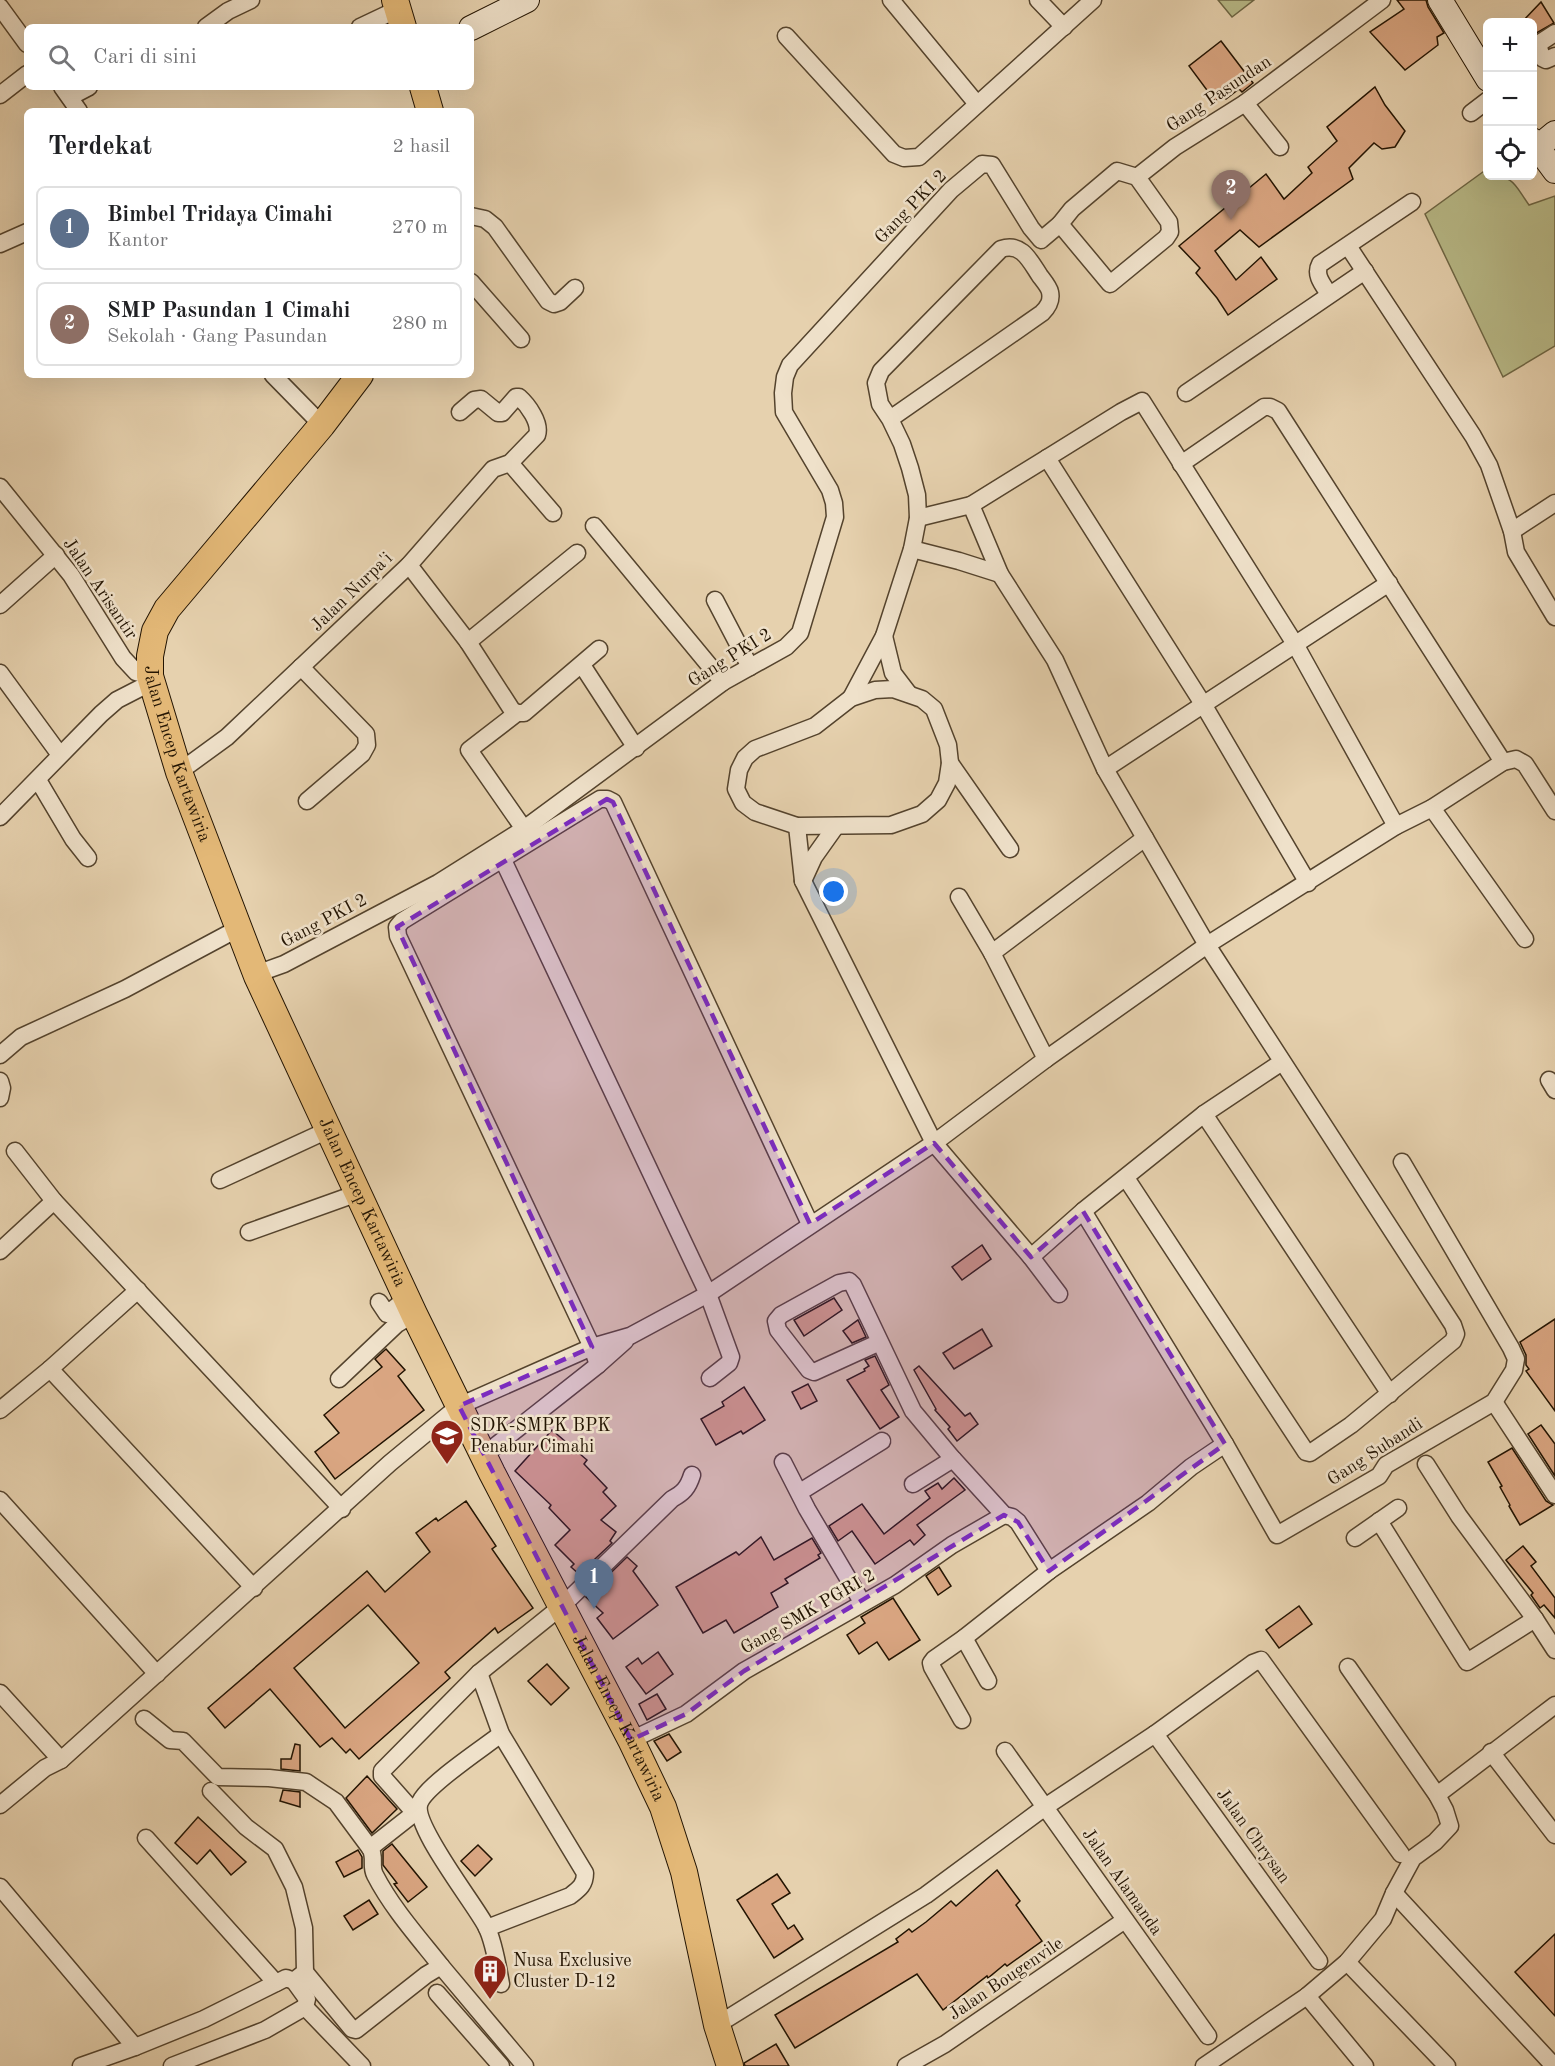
<!DOCTYPE html>
<html lang="id">
<head>
<meta charset="utf-8">
<style>
  :root { --surface:#fff; --page:#f6f6f6; --text:#202124; --muted:#757577; --line:#e0e0e0; --accent:#2563eb }
  body { margin:0; font-family:"Old Standard TT",serif; background:var(--page); color:var(--text) }
  .controls { position:absolute; right:18px; top:18px; display:grid; overflow:hidden; border-radius:9px; box-shadow:0 6px 24px #0002 }
  .controls button { width:54px; height:54px; display:grid; place-items:center; padding:0; border:0; border-bottom:2px solid var(--line); background:var(--surface); color:var(--text); font:30px sans-serif }
  .you { position:absolute; left:834px; top:892px; width:21px; height:21px; margin:-15px; border:4px solid #fff; border-radius:50%; background:#1a73e8; box-shadow:0 0 0 9px #1a73e833 }
  .badge { display:grid; place-items:center; width:39px; height:39px; border-radius:50%; background:var(--accent); color:#fff; font-size:20px; font-weight:700 }
  .pin { position:absolute; translate:-50% -50px; filter:drop-shadow(0 2px 3px #0008) }
  .pin::after { content:''; position:absolute; top:32px; width:21px; height:18px; background:inherit; clip-path:polygon(0 0,100% 0,50% 100%) }
  .list { margin:0; padding:0; list-style:none }
  h2 { display:flex; justify-content:space-between; align-items:center; height:78px; margin:0; padding:0 24px; font-size:26px }
  h2 small { font-size:20px; font-weight:400; color:var(--muted) }
  .list li { display:grid; grid-template-columns:39px 1fr auto; gap:18px; align-items:center; box-sizing:border-box; height:84px; margin:0 12px 12px; padding:0 12px; border:2px solid var(--line); border-radius:9px }
  .list b { display:block; font-size:22px; white-space:nowrap }
  .list p { margin:0; font-size:20px; white-space:nowrap; color:var(--muted) }
  .list em { font-size:20px; font-style:normal; color:var(--muted) }
  .icon { flex:none; width:33px; height:33px; fill:none; stroke:currentColor; stroke-width:2; stroke-linecap:round; stroke-linejoin:round }
  .map { position:relative; flex:none; width:1555px; height:2066px; overflow:hidden }
  .search { position:absolute; background:var(--surface); box-shadow:0 6px 24px #0002; left:24px; top:24px; width:450px; height:66px; display:flex; align-items:center; gap:15px; box-sizing:border-box; padding:0 21px; border-radius:9px; color:var(--muted); font-size:22px }
  .panel { position:absolute; background:var(--surface); box-shadow:0 6px 24px #0002; left:24px; top:108px; width:450px; height:270px; border-radius:9px }
  .map>svg:first-child { display:block }
</style>
</head>
<body>
<div class="map">
<svg width="1555" height="2066" viewBox="0 0 1555 2066">
  <rect width="100%" height="100%" fill="#e6d1ae"/>
  <filter id="stains"><feTurbulence type="fractalNoise" baseFrequency=".00333" numOctaves="4"/><feColorMatrix values="0 0 0 0 .2 0 0 0 0 .09 0 0 0 0 .02 0 0 0 .5 -.17"/></filter>
  <radialGradient id="worn" r=".72"><stop offset=".6" stop-color="#630" stop-opacity="0"/><stop offset="1" stop-color="#630" stop-opacity=".3"/></radialGradient>
  <!-- green -->
  <g fill="#b8ba88" stroke="#6e6745" stroke-width="1.5">
    <path d="M1218,0H1254L1232,17Z"/>
    <path d="M1487,169L1488,176C1515,176 1514,184 1529,205L1555,196V346L1503,377L1425,214Z"/>
  </g>
  <!-- building -->
  <g fill="#daa682" stroke="#231402" stroke-width="1.5" fill-rule="evenodd">
    <path d="M1397,0H1426L1428,7L1444,33L1437,37L1438,45L1405,70L1370,32L1404,9Z"/>
    <path d="M1541,2L1554,23L1533,35V22H1522Z"/>
    <path d="M1221,41L1253,83L1242,92L1239,89L1226,99L1223,95L1215,101L1189,66Z"/>
    <path d="M1375,87L1385,105L1405,131L1395,147L1382,149L1374,143L1349,168L1353,179L1259,247L1240,230L1215,251L1236,280L1261,257L1277,279L1228,315L1217,298L1196,273L1200,268L1179,246L1266,174L1284,199L1312,173L1308,167L1337,141L1327,127Z"/>
    <path d="M982,1245L991,1259L962,1280L952,1267Z"/>
    <path d="M834,1298L842,1310L804,1336L794,1320Z"/>
    <path d="M1555,1319V1411L1526,1371L1529,1369L1526,1365V1355L1520,1342Z"/>
    <path d="M858,1320L866,1337L852,1343L843,1331Z"/>
    <path d="M982,1329L992,1346L954,1369L943,1353Z"/>
    <path d="M386,1349L405,1370L398,1376L424,1410L335,1479L315,1452L339,1433L324,1415L382,1367L375,1359Z"/>
    <path d="M875,1356L889,1385L881,1390L899,1417L880,1429L847,1380L865,1371L864,1369L869,1366L865,1360Z"/>
    <path d="M919,1366L965,1416L970,1413L978,1424L957,1441L948,1429L950,1427L935,1410L936,1409L914,1370Z"/>
    <path d="M808,1384L817,1401L801,1409L792,1392Z"/>
    <path d="M744,1387L765,1420L743,1434L741,1431L716,1445L701,1419L724,1406L722,1402Z"/>
    <path d="M1541,1425L1555,1444V1476L1528,1434Z"/>
    <path d="M552,1430L587,1460L584,1464L607,1488L603,1492L616,1506L601,1520L616,1532L610,1541L612,1543L579,1574L571,1567L574,1564L555,1545L570,1530L549,1508L551,1505L515,1471Z"/>
    <path d="M1512,1448L1546,1501L1553,1505L1520,1525L1509,1506L1510,1505L1500,1487L1502,1486L1488,1462Z"/>
    <path d="M954,1478L965,1490L917,1525L925,1535L914,1545L910,1540L875,1564L852,1531L838,1541L829,1526L862,1504L884,1534L930,1498L925,1491L938,1483L942,1489Z"/>
    <path d="M466,1501L496,1546L492,1549L533,1608L498,1633L495,1628L445,1672L450,1678L359,1759L350,1749L346,1753L332,1738L320,1747L270,1689L225,1728L208,1708L367,1571L385,1592L430,1552L416,1533L436,1518L438,1521ZM368,1605L419,1663L345,1728L294,1668Z"/>
    <path d="M761,1537L774,1560L812,1538L821,1553L818,1555L820,1558L785,1579L788,1583L771,1593L778,1607L734,1633L726,1620L703,1633L676,1587L736,1552L739,1555Z"/>
    <path d="M1523,1546L1536,1562L1531,1566L1555,1598V1618L1544,1605L1540,1608L1531,1595L1533,1593L1506,1560Z"/>
    <path d="M627,1557L637,1566L633,1571L658,1605L613,1639L597,1618L603,1613L586,1597Z"/>
    <path d="M939,1567L951,1586L938,1595L926,1576Z"/>
    <path d="M893,1598L920,1640L889,1660L877,1642L859,1654L847,1635L865,1623L861,1617Z"/>
    <path d="M1299,1606L1312,1624L1279,1648L1266,1630Z"/>
    <path d="M658,1652L673,1674L646,1694L626,1667L638,1658L642,1664Z"/>
    <path d="M547,1664L569,1688L551,1705L528,1681Z"/>
    <path d="M657,1694L666,1709L647,1720L639,1704Z"/>
    <path d="M669,1734L681,1752L667,1761L654,1741Z"/>
    <path d="M295,1744L300,1745V1771L281,1769V1759H291Z"/>
    <path d="M367,1776L397,1809L372,1833L346,1798Z"/>
    <path d="M283,1790L300,1792V1807L280,1801Z"/>
    <path d="M198,1817L246,1862L231,1875L210,1850L197,1864L175,1843Z"/>
    <path d="M392,1844L427,1887L408,1902L394,1884L397,1883L383,1865V1851Z"/>
    <path d="M478,1845L492,1859L475,1876L461,1861Z"/>
    <path d="M358,1850L362,1857V1868L344,1877L336,1862Z"/>
    <path d="M997,1870L1020,1901L1016,1905L1042,1941L1007,1966L1005,1964L988,1978L987,1976L943,2010L917,1974L795,2048L775,2015L898,1942L896,1939L909,1929L912,1932L926,1922L951,1901L956,1906Z"/>
    <path d="M777,1874L790,1893L772,1904L788,1929L794,1925L803,1939L774,1958L737,1900Z"/>
    <path d="M369,1900L378,1914L353,1930L344,1916Z"/>
    <path d="M1555,1934V2016L1515,1972Z"/>
    <path d="M776,2044L789,2066H745L744,2063Z"/>
  </g>
  <g fill="none" stroke-linecap="round" stroke-linejoin="round">
    <defs>
      <g id="minor">
        <path d="M891,0L977,104"/>
        <path d="M1038,0L1064,27"/>
        <path d="M0,7L27,44"/>
        <path d="M206,27L228,11L251,0"/>
        <path d="M360,27L398,9"/>
        <path d="M786,36L894,154L904,158L919,157L1093,0"/>
        <path d="M1538,44L1542,58L1546,60L1555,56"/>
        <path d="M1532,48L1555,33"/>
        <path d="M62,87L79,111"/>
        <path d="M0,95L27,74"/>
        <path d="M70,97L89,87"/>
        <path d="M1245,103L1280,147"/>
        <path d="M1471,113L1488,100"/>
        <path d="M1137,177L1117,171L1072,209L1060,224L1110,284L1166,238L1170,232L1169,222L1137,177L1175,147L1245,103L1382,0"/>
        <path d="M471,216L485,219L495,227L548,301L554,304L560,302L575,288"/>
        <path d="M0,244L27,232"/>
        <path d="M1348,246L1473,436L1489,465L1512,531L1516,552L1555,617"/>
        <path d="M471,282L521,339"/>
        <path d="M1329,294C1323,285 1314,275 1320,264L1412,202"/>
        <path d="M273,375L322,425"/>
        <path d="M1186,393L1365,271"/>
        <path d="M510,463L553,513"/>
        <path d="M1181,464L1264,407H1270L1278,411L1503,762"/>
        <path d="M0,487L71,575L123,658L136,672L150,676"/>
        <path d="M971,505L1000,574L1055,660L1105,769L1207,945L1453,1325L1456,1334L1453,1341L1351,1425L1310,1453L1306,1452L1126,1178"/>
        <path d="M918,518L971,505L1047,458"/>
        <path d="M594,526L723,682"/>
        <path d="M1512,531L1555,503"/>
        <path d="M912,549L959,561L1000,574"/>
        <path d="M409,565L468,642L512,710L517,713H524L599,649"/>
        <path d="M715,600L750,667"/>
        <path d="M0,605L56,555"/>
        <path d="M884,636L893,673L909,694"/>
        <path d="M468,642L577,553"/>
        <path d="M582,665L636,748"/>
        <path d="M301,667L366,734L367,745L362,754L307,801"/>
        <path d="M0,673L60,755"/>
        <path d="M893,689L922,699L934,709L948,745L950,763L947,783L938,800L922,814L891,825L797,826L755,812L743,803L736,789L739,770L745,758L755,749L815,726L851,698L875,690Z"/>
        <path d="M851,698L884,636L912,549L918,518L917,495L910,468L902,444L890,419L880,404L876,383L881,371L1001,249C1022,242 1030,261 1040,276C1043,280 1049,287 1050,292C1052,301 1048,307 1042,313L890,419"/>
        <path d="M517,713L469,750L524,829"/>
        <path d="M950,763L1010,849"/>
        <path d="M1105,769L1389,583"/>
        <path d="M179,772L227,737L409,565L493,469L510,463L537,435C541,423 528,405 519,397H516L502,413H498L481,399L474,400L460,412"/>
        <path d="M38,780L73,839L88,858"/>
        <path d="M1432,808L1525,939"/>
        <path d="M0,817L101,714L117,700L152,682"/>
        <path d="M797,826L803,881L934,1143L1031,1257L1059,1294"/>
        <path d="M503,860L708,1294L731,1357L729,1363L710,1378"/>
        <path d="M803,881L814,857L836,826"/>
        <path d="M1308,883L1203,704L1047,458L1121,412L1142,401L1295,644L1396,826"/>
        <path d="M959,897L992,953L1046,1059"/>
        <path d="M992,953L1145,838"/>
        <path d="M256,974L284,964L438,883L524,829L723,682L786,647L800,633L835,517L834,503L830,490L784,412L783,393L785,377L790,365L951,190L982,164L992,165L1031,228L1041,240L1060,224"/>
        <path d="M0,1055L21,1037L125,989L239,928"/>
        <path d="M1549,1080L1555,1090"/>
        <path d="M0,1081L2,1088L0,1098"/>
        <path d="M1204,1114L1390,1394"/>
        <path d="M15,1151L54,1201L342,1509"/>
        <path d="M220,1180L328,1130"/>
        <path d="M1083,1211L1225,1444L1277,1535L1379,1476L1386,1465L1494,1402L1514,1370L1516,1359L1511,1348L1402,1162"/>
        <path d="M249,1232L358,1193"/>
        <path d="M0,1251L54,1201"/>
        <path d="M1031,1257L1083,1211L1204,1114L1282,1062"/>
        <path d="M379,1302L387,1314L407,1298"/>
        <path d="M880,1342L814,1372L809,1370L778,1330L776,1321L781,1315L839,1283L849,1281L853,1285L913,1411L953,1459L1004,1515L1012,1517L1018,1522L1049,1571"/>
        <path d="M598,1365L592,1347L398,936L397,927L402,921L600,799H607L613,802L810,1224"/>
        <path d="M50,1369L254,1588"/>
        <path d="M339,1379L397,1324L414,1314"/>
        <path d="M1494,1402L1555,1495"/>
        <path d="M0,1410L50,1369L138,1290"/>
        <path d="M484,1455L598,1365L625,1341"/>
        <path d="M783,1462L807,1509L862,1602"/>
        <path d="M1426,1464L1459,1516L1535,1619L1555,1650"/>
        <path d="M913,1484L953,1459"/>
        <path d="M800,1492L882,1441"/>
        <path d="M0,1500L157,1674"/>
        <path d="M1379,1521L1467,1662L1535,1619"/>
        <path d="M1355,1538L1398,1508"/>
        <path d="M964,1638L988,1681"/>
        <path d="M479,1673L501,1734L585,1873C585,1885 579,1889 570,1896L487,1928"/>
        <path d="M0,1693L61,1760"/>
        <path d="M144,1719L170,1740L183,1741L218,1777L269,1778L306,1782L336,1802L370,1848L412,1815L413,1811L382,1776V1771L479,1673L562,1606L672,1499C683,1493 688,1488 692,1475"/>
        <path d="M962,1720L932,1667L931,1663L934,1659L964,1638L1049,1571L1148,1503L1191,1467L1225,1444"/>
        <path d="M501,1734C483,1748 428,1784 420,1802C410,1823 475,1904 486,1926C494,1941 498,1968 501,1984"/>
        <path d="M1155,1734L1319,1961"/>
        <path d="M631,1740L686,1714L744,1671L895,1585L952,1545L1004,1515"/>
        <path d="M1005,1751L1208,2036"/>
        <path d="M1491,1752L1555,1835"/>
        <path d="M211,1791L246,1827L275,1849L294,1887L304,1928L305,1972L296,1979"/>
        <path d="M1437,1795L1555,1705"/>
        <path d="M0,1805L45,1768L61,1760L390,1463L459,1406L592,1347L630,1336L708,1294L934,1143L1046,1059L1207,945L1396,826L1432,808L1503,762L1516,759L1525,764L1555,811"/>
        <path d="M146,1838L276,1983"/>
        <path d="M370,1848C376,1857 370,1866 375,1875C392,1908 418,1937 441,1966"/>
        <path d="M0,1887L135,2047"/>
        <path d="M1394,1893L1554,2066"/>
        <path d="M1347,1962L1447,2066"/>
        <path d="M305,1972L352,2029L356,2030L426,1975L441,1966L525,2066"/>
        <path d="M437,1993L501,2066"/>
        <path d="M1307,1996L1365,2066"/>
        <path d="M305,2007L362,2066"/>
        <path d="M717,2025L926,1895L1045,1807L1155,1734L1253,1663L1261,1660L1401,1854"/>
        <path d="M81,2066L135,2047L204,2019L286,1978L294,1981L307,1999L305,2007L265,2030L172,2066"/>
        <path d="M906,2066L945,2044L1125,1920"/>
        <path d="M1204,2066L1307,1996L1347,1962L1383,1919L1394,1893L1413,1858L1435,1842L1450,1826L1445,1810L1437,1795L1348,1667"/>
      </g>
      <g id="secondary">
        <path d="M1440,0L1488,79"/>
        <path d="M471,28L527,0"/>
        <path d="M1532,140L1555,171"/>
        <path d="M1538,147L1555,133"/>
      </g>
      <g id="primary">
        <path d="M395,0L403,27"/>
        <path d="M423,87L430,111"/>
        <path id="s1" d="M360,375L322,425L167,609L155,631L150,656V676L179,772L257,976L414,1314L492,1473L631,1740L663,1807L684,1872L717,2025L730,2066"/>
      </g>
    </defs>
    <!-- minor casing -->
    <use href="#minor" stroke="#54432d" stroke-width="19"/>
    <!-- secondary casing -->
    <use href="#secondary" stroke="#231402" stroke-width="26"/>
    <!-- primary casing -->
    <use href="#primary" stroke="#231402" stroke-width="28"/>
    <!-- minor -->
    <use href="#minor" stroke="#efe1ca" stroke-width="16"/>
    <!-- secondary -->
    <use href="#secondary" stroke="#efe1ca" stroke-width="24"/>
    <!-- primary -->
    <use href="#primary" stroke="#e3b877" stroke-width="26"/>
  </g>
  <!-- marked area -->
  <path fill="#7b2cbf" fill-opacity="0.2" stroke="#7b2cbf" stroke-width="4.5" stroke-dasharray="12 8" stroke-linejoin="round" d="M607,799L613,802L810,1224L934,1143L1031,1257L1083,1211L1225,1444L1049,1571L1018,1522L1004,1515L744,1671L686,1714L631,1740L459,1406L592,1347L397,927Z"/>
  <!-- icons -->
  <defs>
    <symbol id="school-pin" viewBox="-11 -11 22 30"><path d="M0 17L-7.5 6A9.5 9.5 0 1 1 7.5 6Z" fill="#8f2418" stroke="#efe1ca"/><path d="M0-5L7-2L0 1L-7-2ZM-4 1L0 2.5L4 1V4Q0 6-4 4Z" fill="#fff"/></symbol>
    <symbol id="building-pin" viewBox="-11 -11 22 30"><path d="M0 17L-7.5 6A9.5 9.5 0 1 1 7.5 6Z" fill="#8f2418" stroke="#efe1ca"/><path d="M-4-6H4V6H1V3H-1V6H-4ZM-2.5-4.3h1.7v1.8h-1.7ZM.8-4.3h1.7v1.8H.8ZM-2.5-1h1.7V.8h-1.7ZM.8-1h1.7V.8H.8Z" fill="#fff"/></symbol>
  </defs>
  <g fill-rule="evenodd">
    <use href="#school-pin" x="428" y="1417" width="38" height="52"/>
    <use href="#building-pin" x="471" y="1952" width="38" height="52"/>
  </g>
  <g text-anchor="middle" dominant-baseline="central" stroke-width="5" stroke-linejoin="round" paint-order="stroke">
    <!-- street labels -->
    <g font-size="18" fill="#231402" stroke="#efe1ca">
      <text transform="translate(1219 94) rotate(-34)">Gang Pasundan</text>
      <text transform="translate(911 207) rotate(-46)">Gang PKI 2</text>
      <text transform="translate(100 589) rotate(56)">Jalan Arisantir</text>
      <text transform="translate(352 592) rotate(-44)">Jalan Nurpa'i</text>
      <text transform="translate(730 658) rotate(-32)">Gang PKI 2</text>
      <text stroke="none"><textPath href="#s1" startOffset="456">Jalan Encep Kartawiria</textPath></text>
      <text transform="translate(324 921) rotate(-28)">Gang PKI 2</text>
      <text stroke="none"><textPath href="#s1" startOffset="942">Jalan Encep Kartawiria</textPath></text>
      <text transform="translate(1375 1452) rotate(-33)">Gang Subandi</text>
      <text transform="translate(808 1612) rotate(-30)">Gang SMK PGRI 2</text>
      <text stroke="none"><textPath href="#s1" startOffset="1518">Jalan Encep Kartawiria</textPath></text>
      <text transform="translate(1253 1836) rotate(54)">Jalan Chrysan</text>
      <text transform="translate(1122 1882) rotate(55)">Jalan Alamanda</text>
      <text transform="translate(1006 1979) rotate(-34)">Jalan Bougenvile</text>
    </g>
    <!-- poi labels -->
    <g font-size="18" fill="#231402" stroke="#efe1ca" text-anchor="start">
      <text x="470" y="1426">SDK-SMPK BPK<tspan x="470" dy="21">Penabur Cimahi</tspan></text>
      <text x="513" y="1961">Nusa Exclusive<tspan x="513" dy="21">Cluster D-12</tspan></text>
    </g>
  </g>
  <rect width="100%" height="100%" filter="url(#stains)"/>
  <rect width="100%" height="100%" fill="url(#worn)"/>
</svg>
<div class="controls">
<button>+</button>
<button>−</button>
<button><svg class="icon" aria-label="locate" viewBox="0 0 24 24"><circle cx="12" cy="12" r="6"/><path d="M12 2v4M12 18v4M2 12h4M18 12h4"/></svg></button>
</div>
<div class="you"></div>
<div class="pin badge" style="left:594px;top:1609px;background:#5c6f8a">1</div>
<div class="pin badge" style="left:1231px;top:220px;background:#8d6e63">2</div>
<div class="search"><svg class="icon" aria-label="search" viewBox="0 0 24 24"><circle cx="10" cy="10" r="6"/><path d="M15 15l6 6"/></svg>Cari di sini</div>
<section class="panel">
<h2>Terdekat<small>2 hasil</small></h2>
<ul class="list">
<li><span class="badge" style="background:#5c6f8a">1</span><div><b>Bimbel Tridaya Cimahi</b><p>Kantor</p></div><em>270 m</em></li>
<li><span class="badge" style="background:#8d6e63">2</span><div><b>SMP Pasundan 1 Cimahi</b><p>Sekolah · Gang Pasundan</p></div><em>280 m</em></li>
</ul>
</section>
</div>
</body>
</html>
